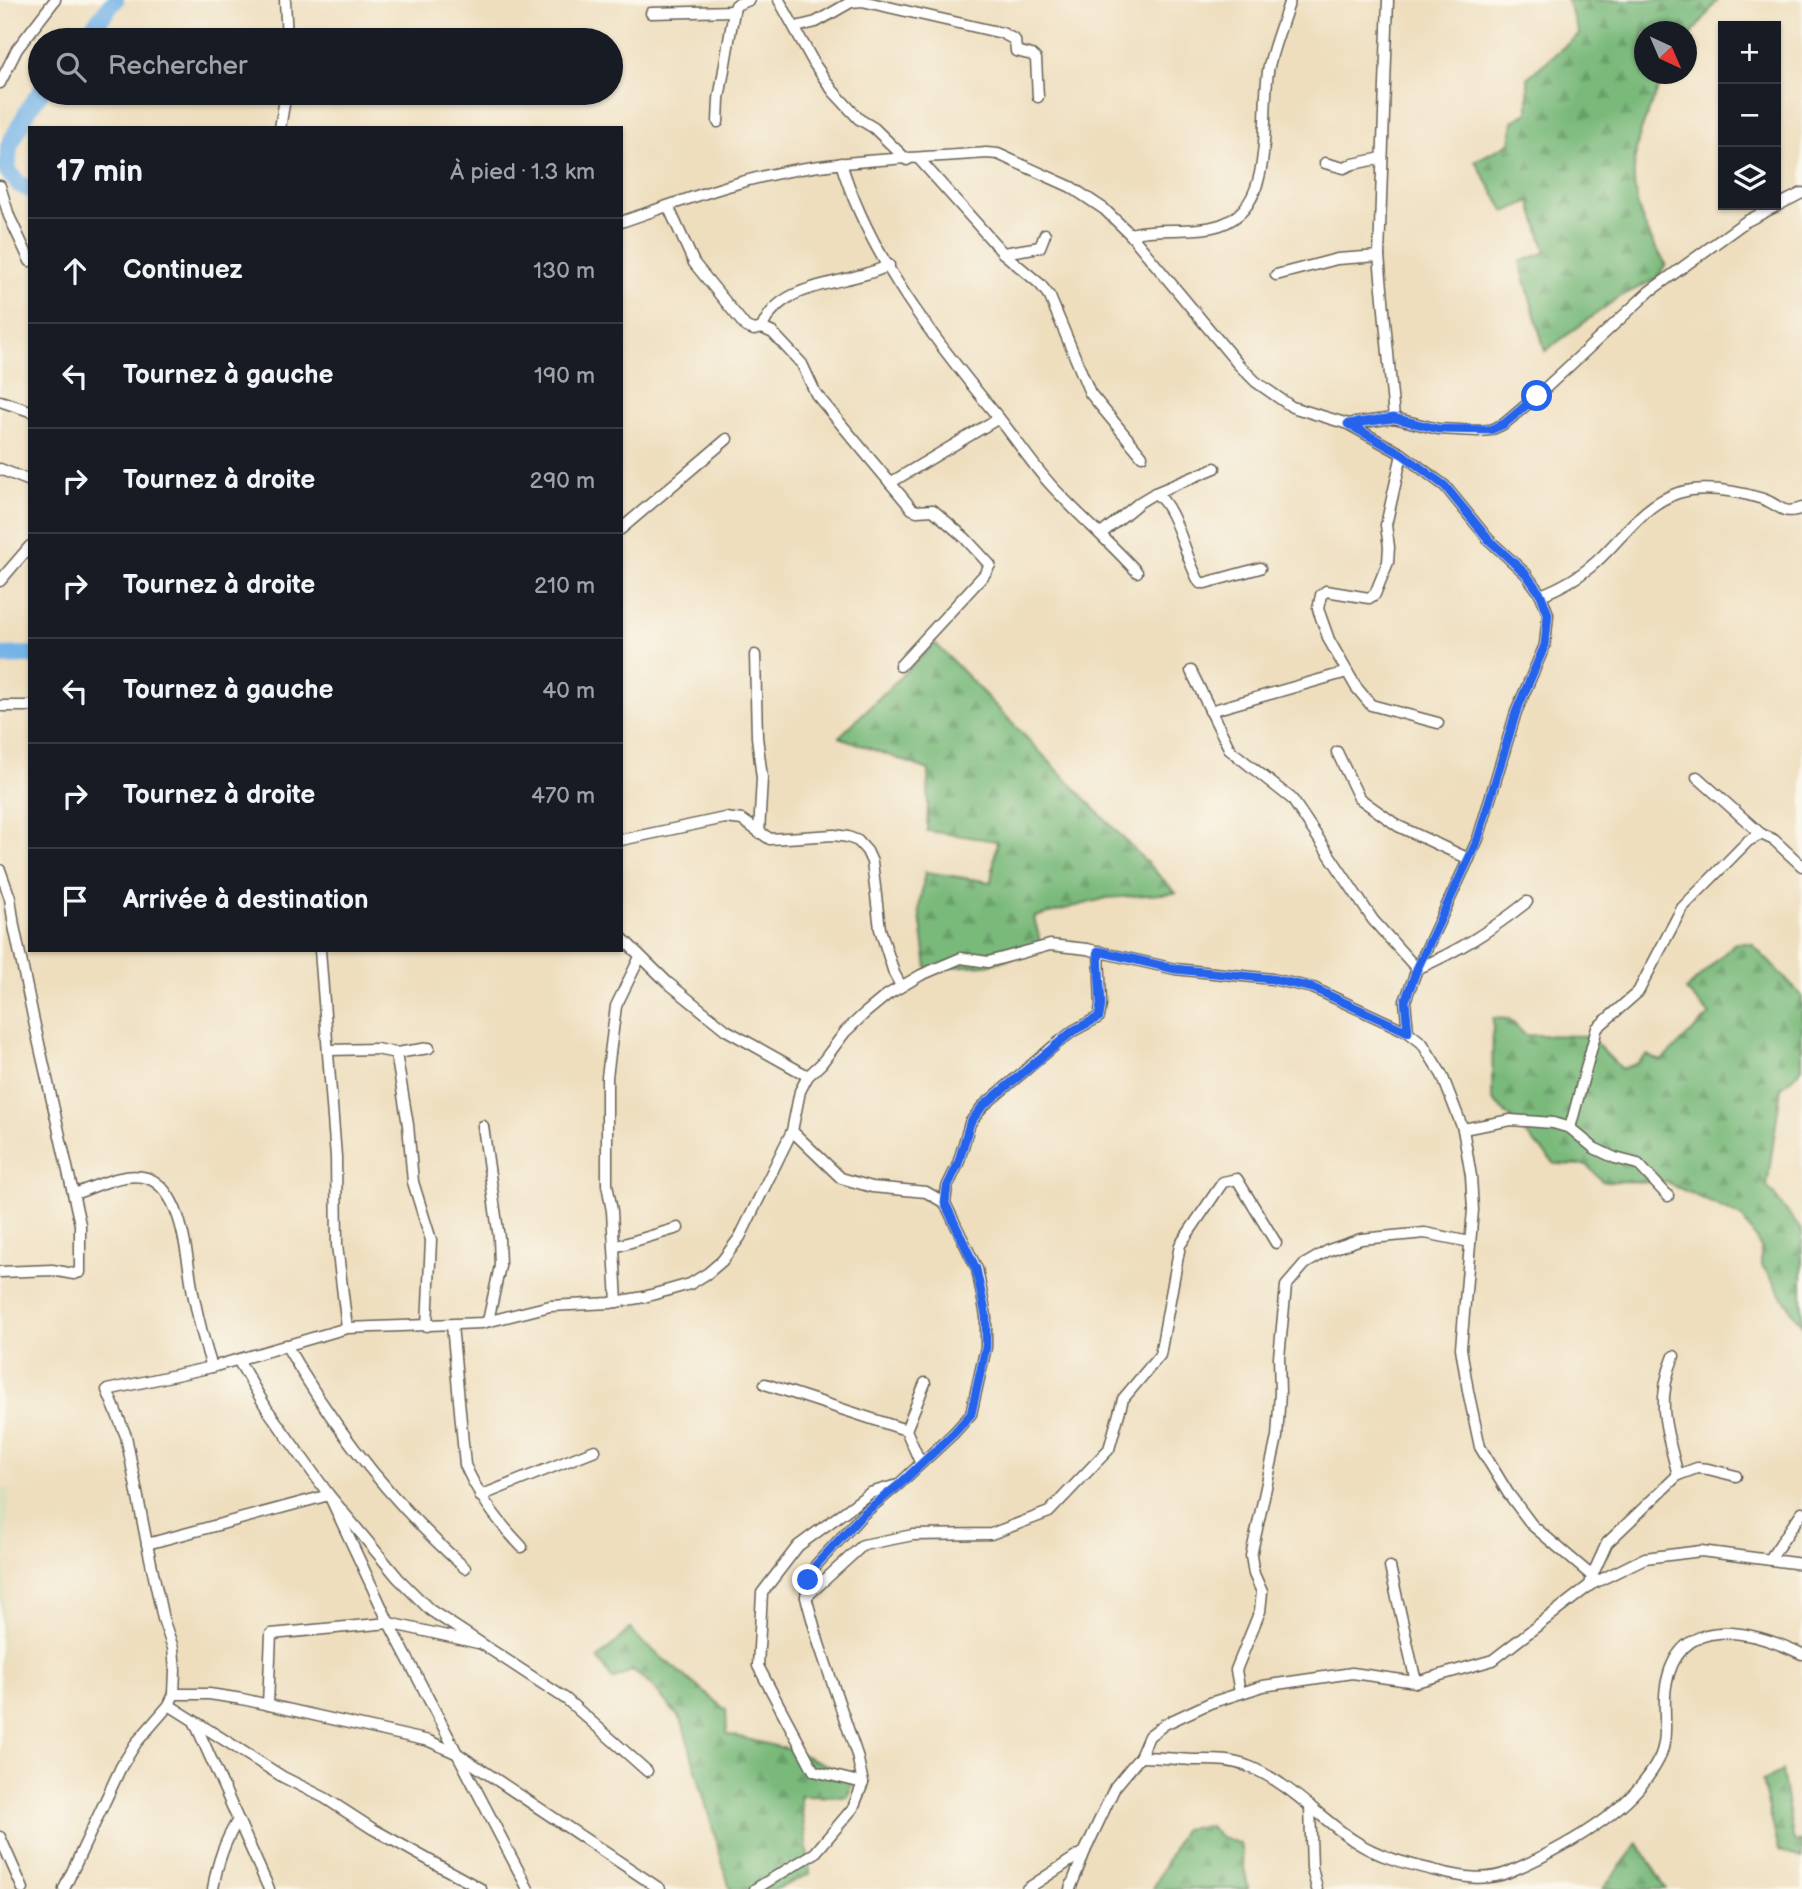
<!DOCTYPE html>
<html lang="fr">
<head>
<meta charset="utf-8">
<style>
  :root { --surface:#171b24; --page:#242831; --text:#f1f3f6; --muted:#9ea1a6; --line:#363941 }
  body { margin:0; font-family:"Balsamiq Sans",sans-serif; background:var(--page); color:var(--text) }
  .controls { position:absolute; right:21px; top:21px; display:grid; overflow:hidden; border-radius:0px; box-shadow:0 2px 5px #0004 }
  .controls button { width:63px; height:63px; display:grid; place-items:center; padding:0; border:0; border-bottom:2px solid var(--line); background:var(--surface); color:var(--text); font:35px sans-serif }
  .compass { position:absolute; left:1634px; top:21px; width:63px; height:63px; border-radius:50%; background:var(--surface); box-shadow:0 2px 5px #0004; rotate:136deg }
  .stop { position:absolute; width:21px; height:21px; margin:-16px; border:5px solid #2563eb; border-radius:50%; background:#fff }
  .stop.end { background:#2563eb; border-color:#fff; box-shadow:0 2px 7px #0008 }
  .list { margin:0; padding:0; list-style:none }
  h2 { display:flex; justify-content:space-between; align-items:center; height:91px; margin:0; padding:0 28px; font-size:30px }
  h2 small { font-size:23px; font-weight:400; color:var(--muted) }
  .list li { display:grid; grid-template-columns:46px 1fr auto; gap:21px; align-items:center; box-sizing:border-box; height:105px; padding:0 28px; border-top:2px solid var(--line) }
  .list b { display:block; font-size:26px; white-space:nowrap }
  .list em { font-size:23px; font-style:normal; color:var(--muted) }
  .icon { flex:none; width:38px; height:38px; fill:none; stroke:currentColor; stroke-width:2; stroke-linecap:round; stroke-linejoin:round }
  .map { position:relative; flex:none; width:1802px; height:1889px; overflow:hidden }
  .search { position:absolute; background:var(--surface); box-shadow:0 2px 5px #0004; left:28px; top:28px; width:595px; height:77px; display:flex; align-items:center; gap:18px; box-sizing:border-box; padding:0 24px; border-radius:38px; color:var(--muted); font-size:26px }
  .panel { position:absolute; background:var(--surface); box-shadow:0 2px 5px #0004; left:28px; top:126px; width:595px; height:826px; border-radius:0px }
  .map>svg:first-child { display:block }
</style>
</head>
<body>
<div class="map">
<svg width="1802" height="1889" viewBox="0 0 1802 1889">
  <defs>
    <pattern id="forest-firs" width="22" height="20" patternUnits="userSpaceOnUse" patternTransform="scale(1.75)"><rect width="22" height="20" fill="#79b97a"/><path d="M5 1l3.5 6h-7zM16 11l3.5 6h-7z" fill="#689e69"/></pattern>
  </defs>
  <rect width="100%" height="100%" fill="#fbf7ec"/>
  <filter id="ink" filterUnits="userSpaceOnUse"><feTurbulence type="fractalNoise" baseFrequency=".0143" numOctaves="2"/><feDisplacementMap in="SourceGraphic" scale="14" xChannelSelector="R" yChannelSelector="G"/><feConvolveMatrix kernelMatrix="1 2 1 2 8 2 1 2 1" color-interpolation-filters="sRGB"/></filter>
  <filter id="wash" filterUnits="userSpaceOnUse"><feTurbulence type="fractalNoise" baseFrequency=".00686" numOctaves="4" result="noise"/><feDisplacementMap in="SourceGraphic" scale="28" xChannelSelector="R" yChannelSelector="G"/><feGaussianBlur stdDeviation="1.57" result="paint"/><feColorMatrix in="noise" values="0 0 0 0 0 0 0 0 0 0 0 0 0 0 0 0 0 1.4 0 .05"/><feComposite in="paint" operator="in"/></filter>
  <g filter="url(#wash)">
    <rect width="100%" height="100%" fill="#eedebe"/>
    <!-- built -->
    <path fill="#dadebd" d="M0,1488H9L0,1698Z"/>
    <!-- forest -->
    <g fill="url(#forest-firs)" stroke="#4a6a4b" stroke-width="2">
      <path d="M1567,0H1718L1687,40L1686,32H1644V74H1665C1656,96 1642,121 1637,145C1627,192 1641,226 1666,264L1656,279L1619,297L1545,351L1520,262L1546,252L1530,201L1505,212L1475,161L1510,143L1513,121L1528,113V77L1579,34Z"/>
      <path d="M935,643L1176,893L1107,898L1034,917L1042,949L987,965L927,968L919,908L925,872L991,882L997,841L927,831L929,770L839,737Z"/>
      <path d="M1735,943H1751L1802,996V1068L1781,1088L1767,1186L1802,1231V1326L1761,1264V1248L1742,1217L1666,1182L1602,1181L1587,1165L1555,1164L1492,1099L1493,1018L1509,1019L1525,1035L1589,1036L1621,1069L1636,1064L1647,1055L1661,1061L1710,1015L1686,990Z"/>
      <path d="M631,1628L634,1635L726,1710L727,1734L791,1750L853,1776L848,1797L800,1796L810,1874L777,1889H730L682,1721L654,1688L633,1670L613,1680L598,1659Z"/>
      <path d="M1782,1771L1794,1842L1802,1841V1859L1779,1850L1762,1781Z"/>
      <path d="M1208,1826L1219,1836L1240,1844L1248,1889H1153L1183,1829Z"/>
      <path d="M1638,1843L1666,1889H1603Z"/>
    </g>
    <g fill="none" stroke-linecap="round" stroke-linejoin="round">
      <!-- river -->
      <g stroke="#74b3e7" stroke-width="18">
        <path d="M83,40L115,0"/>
        <path d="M30,189L19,184L7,170L9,146L31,105L40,93"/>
        <path d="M0,656L30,655"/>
      </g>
    </g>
  </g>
  <g filter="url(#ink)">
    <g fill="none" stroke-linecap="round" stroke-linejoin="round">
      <defs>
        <g id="minor">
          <path d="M285,0L287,40"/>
          <path d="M779,0L815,65L833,91L859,119L874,128L907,160"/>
          <path d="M1388,0L1379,256L1394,418"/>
          <path d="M651,13L734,11"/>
          <path d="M796,27L816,22L851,2L862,1L1002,33L1015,40L1016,51L1032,55L1036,59L1038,97"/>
          <path d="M0,83L17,49L55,0"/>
          <path d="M718,122L719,99L734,11L736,5L749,0"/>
          <path d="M280,128L286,93"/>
          <path d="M919,159L1003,253L1040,247L1045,234"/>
          <path d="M841,163C870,258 935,341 998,417C1016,439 1031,463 1050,484C1078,515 1109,541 1137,572"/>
          <path d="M1325,163L1344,168L1353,164L1382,158"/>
          <path d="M0,186L9,216L30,261"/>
          <path d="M668,206L694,263L746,327L754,330L762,328L773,333L802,364L816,394L912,509L917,511L933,510L965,538L990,565L984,575L900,666"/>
          <path d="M621,222C680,202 738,179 800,169C861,159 924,158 986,153L998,154L1071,187L1104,209L1130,234L1238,364L1256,382L1292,407L1348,424L1402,454L1445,486L1489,540L1526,574L1541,595L1548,614L1545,645L1516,712L1478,839L1417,969L1405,1001L1408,1032"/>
          <path d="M1130,234C1159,226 1191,234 1220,225C1279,206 1259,112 1269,66C1274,44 1283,22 1290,0"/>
          <path d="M1003,253L1040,284L1050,297L1090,393L1142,456"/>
          <path d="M1276,275L1337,259L1379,256"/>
          <path d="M762,328C780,279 850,286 889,265"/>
          <path d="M0,401L30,411"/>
          <path d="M1348,424L1394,418L1438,429L1478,431L1490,430L1504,424L1537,396L1650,291L1745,222L1802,193"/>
          <path d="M1402,454L1386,525L1389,547L1388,562L1375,594L1369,598L1326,591L1321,595L1318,609L1329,640L1356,687L1371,705L1438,723"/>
          <path d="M0,469L30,481"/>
          <path d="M890,483L999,418"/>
          <path d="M1155,493L1215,468"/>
          <path d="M621,529L727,439"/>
          <path d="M1101,534L1140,502L1155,493C1177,507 1186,562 1200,583H1205L1260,568"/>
          <path d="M0,581L30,546"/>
          <path d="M1541,595C1561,587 1580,577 1596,562C1622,539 1643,504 1678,493C1705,485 1736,491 1763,499C1780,505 1782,516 1802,508"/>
          <path d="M755,655L757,737L762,778L759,833"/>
          <path d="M1191,671L1230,750L1292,799L1373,920L1417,969C1460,950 1490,931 1527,902"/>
          <path d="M0,706H30"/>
          <path d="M1210,711L1347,672"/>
          <path d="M1337,752L1359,798L1398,826L1469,859"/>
          <path d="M1697,777L1761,834"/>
          <path d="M621,840L725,818L742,820L770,839L834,835L848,837L858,841L867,851L872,862L880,929L894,973L901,986"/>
          <path d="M0,870L10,898L14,926L35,1026L80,1224V1272L74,1274L52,1270L0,1272"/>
          <path d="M621,937L667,982L726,1030L808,1076"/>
          <path d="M320,950L336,1157L337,1245L347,1328"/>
          <path d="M329,1050L376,1049L396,1053L429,1048"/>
          <path d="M396,1053L408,1125L413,1182L431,1240L427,1326"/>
          <path d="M483,1126L499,1238L500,1266L488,1321"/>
          <path d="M1570,1128L1597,1028L1638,992L1682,908L1748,841L1761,834L1774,840L1802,866"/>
          <path d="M1463,1129L1511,1120L1553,1123L1570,1128L1594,1148L1615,1158L1638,1164L1668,1196"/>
          <path d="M792,1131L841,1178L872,1187L926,1192L945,1203"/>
          <path d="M74,1194C95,1187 124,1171 147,1178C184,1190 187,1262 193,1293C198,1318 204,1343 212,1367"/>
          <path d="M614,1247L678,1228"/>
          <path d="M617,1302L612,1211L607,1184V1077L616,1006L640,957"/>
          <path d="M452,1325L465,1465C479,1497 498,1522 522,1547"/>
          <path d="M286,1345C333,1427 394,1505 465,1568"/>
          <path d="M1674,1356C1655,1401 1666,1429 1678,1475"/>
          <path d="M238,1360L267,1409L329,1495L398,1578L430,1610L566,1699L647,1771"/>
          <path d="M765,1384L906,1430L920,1462"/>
          <path d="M906,1430L925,1383"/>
          <path d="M480,1496L595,1450"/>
          <path d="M147,1544L329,1495L389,1623L528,1889"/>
          <path d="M1770,1559L1802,1512"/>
          <path d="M1390,1567L1416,1682"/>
          <path d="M1592,1576L1607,1543L1678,1475L1697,1468L1708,1469L1736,1476"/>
          <path d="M1590,1585L1645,1558L1701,1551L1802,1564"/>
          <path d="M806,1597L863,1545L913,1535L991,1534L1049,1512L1109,1449L1123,1399L1160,1355L1180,1245L1223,1182L1237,1179L1276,1243"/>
          <path d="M1240,1693L1236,1670L1260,1611L1262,1592L1254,1574L1251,1556L1277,1437L1280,1393L1279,1357L1286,1286L1305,1264L1329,1250L1361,1239L1425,1233L1470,1242"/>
          <path d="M174,1694H209L242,1699L429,1741L458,1754L660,1889"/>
          <path d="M169,1705L174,1694L175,1670L173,1648L163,1619L147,1544L126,1436L107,1390L212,1367L347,1328L482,1323L550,1306L610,1303L644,1297L690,1284L708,1273L722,1261L740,1237L792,1131L800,1091L808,1076L821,1064L845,1032L864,1014L887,995L921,975L961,958L988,962L1050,945L1087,949L1175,969L1272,979L1313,988L1408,1032L1422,1043L1442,1075L1463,1129L1471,1176L1473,1210L1461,1348L1468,1391L1480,1447L1508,1493L1532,1525L1592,1576L1590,1585L1493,1660L1416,1682L1352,1673L1263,1686L1210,1703L1165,1724L1149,1736L1140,1757L1115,1787L1085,1851L1027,1889"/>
          <path d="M268,1705L271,1634L389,1623L478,1643"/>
          <path d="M195,1723L269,1889"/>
          <path d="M1140,1757C1158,1757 1175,1759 1193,1760C1214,1760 1230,1759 1250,1767C1289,1783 1319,1817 1353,1840C1378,1857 1408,1864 1437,1871C1461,1877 1486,1882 1509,1872C1562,1849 1632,1812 1659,1759C1670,1737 1662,1710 1666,1686C1679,1610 1753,1631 1802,1654"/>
          <path d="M863,1783L814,1771L758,1666L762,1593L798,1546L870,1493L894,1486"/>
          <path d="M1310,1806L1312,1868L1317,1889"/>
          <path d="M0,1837L23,1889"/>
          <path d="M64,1889L121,1767L136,1743L169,1705L283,1777L325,1798L373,1829L481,1889"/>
          <path d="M213,1889C217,1863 224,1842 238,1820"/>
          <path d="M755,1889L815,1853L853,1808L863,1783L857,1755L819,1644L806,1597L808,1580L816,1565L863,1514L899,1484L954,1433L971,1414L986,1347V1316L977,1269L945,1203L947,1187L958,1164L970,1123L982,1107L1054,1046L1073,1031L1099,1017L1101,1005L1099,951"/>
          <path d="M1070,1889L1085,1851"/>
        </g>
      </defs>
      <!-- minor casing -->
      <use href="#minor" stroke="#666055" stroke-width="13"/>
      <!-- minor -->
      <use href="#minor" stroke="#fff" stroke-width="10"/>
    </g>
  </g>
  <g fill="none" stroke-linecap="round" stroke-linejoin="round" filter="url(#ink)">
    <!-- route -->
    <path stroke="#2563eb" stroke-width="9" d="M808,1580L816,1565L863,1514L900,1484L954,1433L971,1414L986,1347V1316L976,1269L945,1203L947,1187L958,1164L970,1123L982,1107L1073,1031L1099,1017L1101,1005L1098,951L1175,969L1272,979L1313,988L1408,1032L1405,1001L1417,969L1478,839L1516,712L1545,645L1548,614L1541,595L1526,574L1489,540L1445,486L1402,454L1348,424L1394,418L1438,429L1490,430L1504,424L1537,396"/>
  </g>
</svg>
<div class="controls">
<button>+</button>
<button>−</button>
<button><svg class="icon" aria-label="layers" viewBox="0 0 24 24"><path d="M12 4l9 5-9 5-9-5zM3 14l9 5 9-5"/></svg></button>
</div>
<svg class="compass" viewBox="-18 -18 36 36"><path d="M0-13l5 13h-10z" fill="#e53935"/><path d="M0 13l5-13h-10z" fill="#9ea1a6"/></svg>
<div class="stop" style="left:1537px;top:396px"></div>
<div class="stop end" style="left:808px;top:1580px"></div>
<div class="search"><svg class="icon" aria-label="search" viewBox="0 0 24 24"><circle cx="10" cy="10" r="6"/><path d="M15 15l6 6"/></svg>Rechercher</div>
<section class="panel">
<h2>17 min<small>À pied · 1.3 km</small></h2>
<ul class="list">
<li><svg class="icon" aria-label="ahead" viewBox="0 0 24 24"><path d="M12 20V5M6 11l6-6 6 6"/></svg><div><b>Continuez</b></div><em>130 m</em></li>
<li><svg class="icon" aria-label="left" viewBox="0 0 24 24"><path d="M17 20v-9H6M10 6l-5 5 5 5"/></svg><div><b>Tournez à gauche</b></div><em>190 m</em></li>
<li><svg class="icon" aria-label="right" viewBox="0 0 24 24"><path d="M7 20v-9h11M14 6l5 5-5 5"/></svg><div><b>Tournez à droite</b></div><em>290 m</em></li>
<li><svg class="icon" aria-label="right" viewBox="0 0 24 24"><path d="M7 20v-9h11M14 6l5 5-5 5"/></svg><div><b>Tournez à droite</b></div><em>210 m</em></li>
<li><svg class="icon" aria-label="left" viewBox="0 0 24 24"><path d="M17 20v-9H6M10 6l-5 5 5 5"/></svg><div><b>Tournez à gauche</b></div><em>40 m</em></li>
<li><svg class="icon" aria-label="right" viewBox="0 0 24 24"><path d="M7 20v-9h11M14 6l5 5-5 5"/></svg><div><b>Tournez à droite</b></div><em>470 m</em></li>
<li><svg class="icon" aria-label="arrive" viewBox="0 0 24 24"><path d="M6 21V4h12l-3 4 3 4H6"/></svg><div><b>Arrivée à destination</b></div></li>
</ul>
</section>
</div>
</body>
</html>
